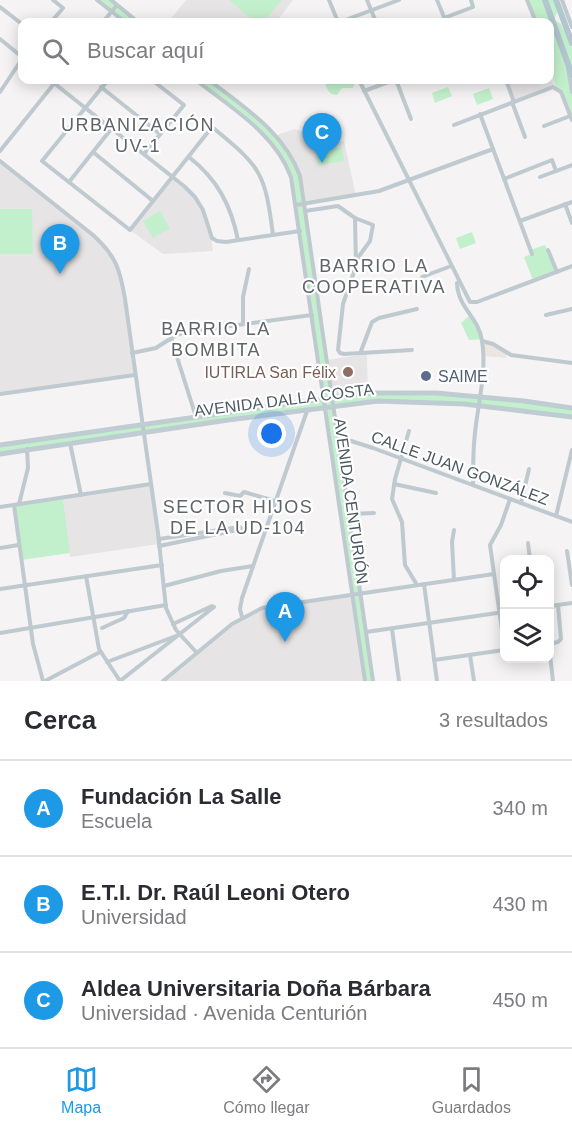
<!DOCTYPE html>
<html lang="es">
<head>
<meta charset="utf-8">
<style>
  :root { --surface:#fff; --page:#f7f7f7; --text:#2b2b33; --muted:#7c7c81; --line:#e1e1e2; --accent:#1d99e5 }
  body { margin:0; font-family:Helvetica,sans-serif; background:var(--page); color:var(--text) }
  .controls { position:absolute; right:18px; bottom:18px; display:grid; overflow:hidden; border-radius:12px; box-shadow:0 3px 15px #0003 }
  .controls button { width:54px; height:54px; display:grid; place-items:center; padding:0; border:0; border-bottom:2px solid var(--line); background:var(--surface); color:var(--text); font:30px sans-serif }
  .you { position:absolute; left:272px; top:434px; width:21px; height:21px; margin:-15px; border:4px solid #fff; border-radius:50%; background:#1a73e8; box-shadow:0 0 0 9px #1a73e833 }
  .badge { display:grid; place-items:center; width:39px; height:39px; border-radius:50%; background:var(--accent); color:#fff; font-size:20px; font-weight:700 }
  .pin { position:absolute; translate:-50% -50px; filter:drop-shadow(0 2px 3px #0008) }
  .pin::after { content:''; position:absolute; top:32px; width:21px; height:18px; background:inherit; clip-path:polygon(0 0,100% 0,50% 100%) }
  .list { margin:0; padding:0; list-style:none }
  h2 { display:flex; justify-content:space-between; align-items:center; height:78px; margin:0; padding:0 24px; font-size:26px }
  h2 small { font-size:20px; font-weight:400; color:var(--muted) }
  .list li { display:grid; grid-template-columns:39px 1fr auto; gap:18px; align-items:center; box-sizing:border-box; height:96px; padding:0 24px; border-top:2px solid var(--line) }
  .list b { display:block; font-size:22px; white-space:nowrap }
  .list p { margin:0; font-size:20px; white-space:nowrap; color:var(--muted) }
  .list em { font-size:20px; font-style:normal; color:var(--muted) }
  .icon { flex:none; width:33px; height:33px; fill:none; stroke:currentColor; stroke-width:2; stroke-linecap:round; stroke-linejoin:round }
  .map { position:relative; flex:none; width:572px; height:681px; overflow:hidden }
  .search { position:absolute; background:var(--surface); box-shadow:0 3px 15px #0003; left:18px; right:18px; top:18px; height:66px; display:flex; align-items:center; gap:15px; box-sizing:border-box; padding:0 21px; border-radius:12px; color:var(--muted); font-size:22px }
  .sheet { height:366px; background:var(--surface) }
  nav { display:flex; justify-content:space-around; align-items:center; box-sizing:border-box; height:84px; border-top:2px solid var(--line); background:var(--surface); font-size:16px; color:var(--muted) }
  nav a { display:grid; justify-items:center; gap:3px }
  nav .on { color:var(--accent) }
  .map>svg:first-child { display:block }
</style>
</head>
<body>
<div class="map">
<svg width="572" height="681" viewBox="0 0 572 681">
  <rect width="100%" height="100%" fill="#f5f3f3"/>
  <!-- commercial -->
  <path fill="#ebe6e1" d="M482,341L488,342L507,353L506,358L483,356Z"/>
  <!-- education -->
  <g fill="#e6e4e5">
    <path d="M186,0H293L276,22H168Z"/>
    <path d="M550,72L555,87L514,102L506,80H550Z"/>
    <path d="M295,129L306,133L316,146L344,141L356,196L305,204L277,135Z"/>
    <path d="M0,161L107,248L119,269L135,375L0,394Z"/>
    <path d="M173,177L195,197L203,210L211,236L213,251L163,254L130,230Z"/>
    <path d="M367,354L368,392L332,397L327,360Z"/>
    <path d="M151,484L159,544L70,557L63,498Z"/>
    <path d="M352,594L365,681H163L232,624L262,608Z"/>
  </g>
  <!-- green -->
  <g fill="#c3f0cc">
    <path d="M97,0H111L138,22H125Z"/>
    <path d="M229,0H282L263,22H255Z"/>
    <path d="M527,0H555L557,12L554,20L561,24L572,47V119L562,94L556,87L550,71V22H536Z"/>
    <path d="M196,80H209L279,138L300,176L332,397L420,392L572,408V417L425,401L333,406L373,681H365L325,407L0,454V445L324,398L291,177L269,139Z"/>
    <path d="M322,80H355L353,88H342L337,95C325,94 328,85 322,80Z"/>
    <path d="M448,87L452,96L435,103L432,93Z"/>
    <path d="M489,88L493,99L477,105L473,94Z"/>
    <path d="M342,147L344,161L318,165L316,151Z"/>
    <path d="M0,209H32L33,254H0Z"/>
    <path d="M160,211L170,228L153,238L143,221Z"/>
    <path d="M472,232L476,243L460,249L456,238Z"/>
    <path d="M545,245L556,272L533,280L524,257L531,254L530,250Z"/>
    <path d="M470,315L482,339L469,340L461,323Z"/>
    <path d="M63,498L70,553L21,560L14,505Z"/>
  </g>
  <g fill="none" stroke-linecap="round" stroke-linejoin="round">
    <!-- street -->
    <g stroke="#becacf" stroke-width="4">
      <path d="M97,0L125,22"/>
      <path d="M111,0L138,22"/>
      <path d="M329,0L338,22"/>
      <path d="M367,0L376,22"/>
      <path d="M437,0L446,22"/>
      <path d="M527,0L536,22"/>
      <path d="M562,0L572,27"/>
      <path d="M0,7L22,24"/>
      <path d="M444,18L473,7L471,0"/>
      <path d="M51,22L63,8L53,0"/>
      <path d="M103,22L117,5"/>
      <path d="M340,22L399,0"/>
      <path d="M0,39L22,57"/>
      <path d="M568,68L572,92"/>
      <path d="M50,80L184,186L195,197L203,210L212,238L217,241L226,242L300,231"/>
      <path d="M108,80L42,161L130,230L212,127C261,167 265,172 273,235"/>
      <path d="M196,80C231,108 275,133 291,177L365,681"/>
      <path d="M209,80C245,108 284,132 300,176L373,681"/>
      <path d="M359,80L470,302H477L572,266"/>
      <path d="M396,80L411,119"/>
      <path d="M506,80L514,102"/>
      <path d="M101,87L160,134"/>
      <path d="M364,91L394,80"/>
      <path d="M0,92L22,59"/>
      <path d="M512,102L525,137"/>
      <path d="M480,114L532,254"/>
      <path d="M454,125L553,87L561,92L572,120"/>
      <path d="M544,126L570,116"/>
      <path d="M0,151L57,80"/>
      <path d="M93,152L153,201"/>
      <path d="M144,154L184,105L152,80"/>
      <path d="M189,157C217,179 231,205 238,240"/>
      <path d="M0,161L93,235C116,256 120,269 125,299L158,533L166,608L176,630L197,653"/>
      <path d="M540,177L572,165"/>
      <path d="M504,179L552,160L556,171"/>
      <path d="M69,182L112,128"/>
      <path d="M565,204L572,223"/>
      <path d="M296,205L379,191L493,149"/>
      <path d="M305,211L338,206L355,218L373,225L370,241L357,259"/>
      <path d="M355,218L356,266L343,304L338,350L340,353L344,354L412,350"/>
      <path d="M520,221L572,202"/>
      <path d="M548,250L557,272"/>
      <path d="M422,277L451,266"/>
      <path d="M457,283C458,309 479,317 482,341C487,371 478,403 475,433C473,450 473,468 473,485"/>
      <path d="M546,315L572,309"/>
      <path d="M243,324V297L249,269"/>
      <path d="M171,338L196,417"/>
      <path d="M482,341L493,344L511,355L572,363"/>
      <path d="M361,351L372,322L379,318L417,309"/>
      <path d="M132,353L156,348L176,335L186,332L312,315"/>
      <path d="M0,394L135,375"/>
      <path d="M409,431L395,479L392,499L402,522L405,565L417,585"/>
      <path d="M338,441L348,440L373,448L572,522"/>
      <path d="M70,443L81,495"/>
      <path d="M394,484L436,493"/>
      <path d="M225,493L240,496L244,492L275,501"/>
      <path d="M521,503L529,469"/>
      <path d="M19,504L28,468L27,449"/>
      <path d="M14,505L33,644L43,681"/>
      <path d="M0,507L151,484"/>
      <path d="M349,514L374,513"/>
      <path d="M556,516L572,450"/>
      <path d="M159,539L240,527L242,529L159,546"/>
      <path d="M528,543L530,560"/>
      <path d="M0,548L19,545"/>
      <path d="M567,551L572,585"/>
      <path d="M86,576L99,649L120,681"/>
      <path d="M454,580L452,542L454,530"/>
      <path d="M424,584L437,681"/>
      <path d="M164,586L221,571L253,566"/>
      <path d="M0,589L162,565"/>
      <path d="M550,606L572,603"/>
      <path d="M242,617L240,609L242,598L307,411"/>
      <path d="M102,628L124,618L128,611"/>
      <path d="M392,629L399,681"/>
      <path d="M366,632L504,612"/>
      <path d="M0,633L166,605"/>
      <path d="M550,644L558,642L561,639L558,605"/>
      <path d="M504,645L490,545L501,525L510,499"/>
      <path d="M470,655L474,681"/>
      <path d="M550,655L553,681"/>
      <path d="M434,660L504,650"/>
      <path d="M107,662L176,636"/>
      <path d="M45,681L100,652"/>
      <path d="M120,681L214,607L212,606L173,624"/>
      <path d="M163,681L232,624L262,608L494,574"/>
    </g>
    <!-- secondary -->
    <g stroke="#bfcdd3" stroke-width="5">
      <path d="M0,445L364,393H436L524,401L572,408"/>
      <path d="M0,454L228,420L378,401L464,404L572,417"/>
    </g>
    <!-- primary -->
    <g stroke="#b3c7d0" stroke-width="6">
      <path d="M545,0L572,75"/>
      <path d="M556,0L572,43"/>
    </g>
  </g>
  <!-- markers -->
  <circle fill="#8d6e63" stroke="#fff" stroke-width="2" cx="348" cy="372" r="6"/>
  <circle fill="#5c6f8a" stroke="#fff" stroke-width="2" cx="426" cy="376" r="6"/>
  <g text-anchor="middle" dominant-baseline="central" stroke-width="4.5" stroke-linejoin="round" paint-order="stroke">
    <!-- education labels -->
    <g font-size="16" fill="#785e54" stroke="#fff" text-anchor="end">
      <text x="336" y="372">IUTIRLA San Félix</text>
    </g>
    <!-- service labels -->
    <g font-size="16" fill="#4e5e75" stroke="#fff" text-anchor="start">
      <text x="438" y="376">SAIME</text>
    </g>
    <!-- street labels -->
    <g font-size="16" fill="#4a5a60" stroke="#fff">
      <text transform="translate(284 400) rotate(-7)">AVENIDA DALLA COSTA</text>
      <text transform="translate(460 468) rotate(20)">CALLE JUAN GONZÁLEZ</text>
      <text transform="translate(351 501) rotate(82)">AVENIDA CENTURIÓN</text>
    </g>
    <!-- neighbourhood labels -->
    <g font-size="18" letter-spacing="1.5" fill="#5f6468" stroke="#fff">
      <text x="138" y="125">URBANIZACIÓN<tspan x="138" dy="21">UV-1</tspan></text>
      <text x="374" y="266">BARRIO LA<tspan x="374" dy="21">COOPERATIVA</tspan></text>
      <text x="216" y="329">BARRIO LA<tspan x="216" dy="21">BOMBITA</tspan></text>
      <text x="238" y="507">SECTOR HIJOS<tspan x="238" dy="21">DE LA UD-104</tspan></text>
    </g>
  </g>
</svg>
<div class="controls">
<button><svg class="icon" aria-label="locate" viewBox="0 0 24 24"><circle cx="12" cy="12" r="6"/><path d="M12 2v4M12 18v4M2 12h4M18 12h4"/></svg></button>
<button><svg class="icon" aria-label="layers" viewBox="0 0 24 24"><path d="M12 4l9 5-9 5-9-5zM3 14l9 5 9-5"/></svg></button>
</div>
<div class="you"></div>
<div class="pin badge" style="left:285px;top:642px">A</div>
<div class="pin badge" style="left:60px;top:274px">B</div>
<div class="pin badge" style="left:322px;top:163px">C</div>
<div class="search"><svg class="icon" aria-label="search" viewBox="0 0 24 24"><circle cx="10" cy="10" r="6"/><path d="M15 15l6 6"/></svg>Buscar aquí</div>
</div>
<section class="sheet">
<h2>Cerca<small>3 resultados</small></h2>
<ul class="list">
<li><span class="badge">A</span><div><b>Fundación La Salle</b><p>Escuela</p></div><em>340 m</em></li>
<li><span class="badge">B</span><div><b>E.T.I. Dr. Raúl Leoni Otero</b><p>Universidad</p></div><em>430 m</em></li>
<li><span class="badge">C</span><div><b>Aldea Universitaria Doña Bárbara</b><p>Universidad · Avenida Centurión</p></div><em>450 m</em></li>
</ul>
</section>
<nav>
<a class="on"><svg class="icon" aria-label="map" viewBox="0 0 24 24"><path d="M3 6l6-2 6 2 6-2v14l-6 2-6-2-6 2zM9 4v14M15 6v14"/></svg>Mapa</a>
<a><svg class="icon" aria-label="directions" viewBox="0 0 24 24"><path d="M12 3l9 9-9 9-9-9zM9 14v-3h6M13 9l2 2-2 2"/></svg>Cómo llegar</a>
<a><svg class="icon" aria-label="saved" viewBox="0 0 24 24"><path d="M7 4h10v16l-5-4-5 4z"/></svg>Guardados</a>
</nav>
</body>
</html>
